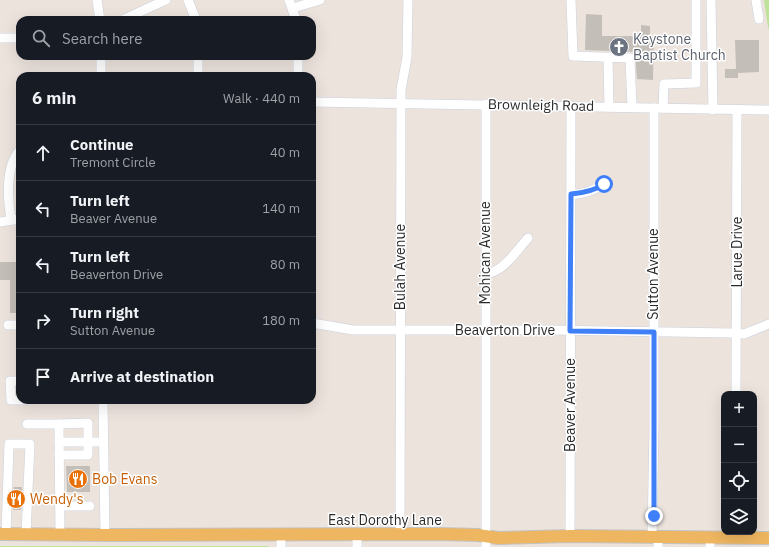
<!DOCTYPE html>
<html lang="en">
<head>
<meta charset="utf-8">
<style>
  :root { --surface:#171b24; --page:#242831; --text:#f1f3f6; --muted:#9ea1a6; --line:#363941 }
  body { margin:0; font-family:"IBM Plex Sans",sans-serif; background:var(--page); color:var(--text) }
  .controls { position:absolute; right:12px; bottom:12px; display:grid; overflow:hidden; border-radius:8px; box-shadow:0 4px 16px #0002 }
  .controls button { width:36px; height:36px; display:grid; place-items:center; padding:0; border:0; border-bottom:1px solid var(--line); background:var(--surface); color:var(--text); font:20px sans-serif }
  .stop { position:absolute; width:12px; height:12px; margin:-9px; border:3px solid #3f7ff7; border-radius:50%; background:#fff }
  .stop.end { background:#3f7ff7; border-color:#fff; box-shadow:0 1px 4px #0008 }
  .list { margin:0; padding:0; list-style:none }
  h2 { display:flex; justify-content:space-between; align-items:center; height:52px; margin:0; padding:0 16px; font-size:17px }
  h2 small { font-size:13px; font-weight:400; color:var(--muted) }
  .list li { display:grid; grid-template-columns:26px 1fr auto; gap:12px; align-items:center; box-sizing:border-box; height:56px; padding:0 16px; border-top:1px solid var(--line) }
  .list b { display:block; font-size:15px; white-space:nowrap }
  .list p { margin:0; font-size:13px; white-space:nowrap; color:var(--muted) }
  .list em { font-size:13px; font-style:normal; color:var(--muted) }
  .icon { flex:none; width:22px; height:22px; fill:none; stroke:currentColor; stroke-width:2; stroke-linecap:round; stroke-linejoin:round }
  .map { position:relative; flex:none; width:769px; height:547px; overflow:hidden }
  .search { position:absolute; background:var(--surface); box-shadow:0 4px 16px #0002; left:16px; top:16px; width:300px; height:44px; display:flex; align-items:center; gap:10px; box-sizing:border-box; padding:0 14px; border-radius:12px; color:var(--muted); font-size:15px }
  .panel { position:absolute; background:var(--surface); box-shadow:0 4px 16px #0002; left:16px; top:72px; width:300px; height:332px; border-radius:12px }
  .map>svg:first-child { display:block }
</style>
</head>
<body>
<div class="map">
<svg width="769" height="547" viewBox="0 0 769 547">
  <rect width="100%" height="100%" fill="#ece3dd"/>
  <!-- green -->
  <g fill="#bee29a">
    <path d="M764,0H769V30L768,27Z"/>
    <rect x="0" y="546" width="269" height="1"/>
  </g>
  <!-- building -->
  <g fill="#c4beb8">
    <path d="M586,14L602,15V36H641V25L650,26V38H654L653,80L637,79L635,52L585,50Z"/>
    <path d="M735,40H759V72L738,73V78H725V69H736Z"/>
    <path d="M0,262H20V313H10V280H0Z"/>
    <path d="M66,466H90V492H67Z"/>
    <path d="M14,487H22L21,510H13Z"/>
  </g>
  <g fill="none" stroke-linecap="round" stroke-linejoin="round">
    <defs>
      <g id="minor">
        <path d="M97,0L100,20"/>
        <path d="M188,0L196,20"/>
        <path d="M289,0L296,20"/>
        <path d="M571,0L573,56L630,58L632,107"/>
        <path d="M711,0L713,110"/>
        <path d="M756,0L759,19"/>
        <path d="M293,8L320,0"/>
        <path d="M122,20L166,0"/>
        <path d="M0,38H20"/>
        <path d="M198,56V76"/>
        <path d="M298,56V76"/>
        <path d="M608,58L609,107"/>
        <path d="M101,76V56"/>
        <path d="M312,102L769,110"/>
        <path d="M663,108L664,84L696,83V0"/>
        <path d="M571,195C584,193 594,191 604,184"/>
        <path d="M11,220C8,201 5,166 20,150"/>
        <path d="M0,222L20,219"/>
        <path d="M485,274C504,272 516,251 528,238"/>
        <path d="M312,323L353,330H548L731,333L744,334L769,324"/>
        <path d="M8,325H20"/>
        <path d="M20,381H10L11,400H28"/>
        <path d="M736,394L737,110"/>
        <path d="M103,400L105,535"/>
        <path d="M27,424H59L60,534"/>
        <path d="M59,424L88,423V455H59"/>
        <path d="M59,442H103"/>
        <path d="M60,506H90"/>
        <path d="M6,534L9,444H30L26,534"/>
        <path d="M400,535L401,90L407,57L408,0"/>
        <path d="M570,536L571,106"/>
        <path d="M652,536L654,426V108"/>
        <path d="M710,537V547"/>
        <path d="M281,547V535"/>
        <path d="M357,547V535"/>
        <path d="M486,547V104"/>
        <path d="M658,547V536"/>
      </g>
      <path id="major" d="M0,534L112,535L440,534L478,535L498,538L570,536L769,538"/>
    </defs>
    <!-- minor casing -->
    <use href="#minor" stroke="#cbd1dc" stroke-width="10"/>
    <!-- major casing -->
    <use href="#major" stroke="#c3c3c3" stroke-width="14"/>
    <!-- minor -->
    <use href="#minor" stroke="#fff" stroke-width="9"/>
    <!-- major -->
    <use href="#major" stroke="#eeb660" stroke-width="12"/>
  </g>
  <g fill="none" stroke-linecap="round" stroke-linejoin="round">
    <!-- route -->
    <path stroke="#3f7ff7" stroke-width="5" d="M604,184C594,191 584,193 571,194L570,331L654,332V516"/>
  </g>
  <!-- icons -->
  <defs>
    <symbol id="church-disc" viewBox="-11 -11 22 22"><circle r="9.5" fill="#6b7280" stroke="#fff"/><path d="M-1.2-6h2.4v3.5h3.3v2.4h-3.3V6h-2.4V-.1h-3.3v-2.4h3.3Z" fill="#fff"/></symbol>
    <symbol id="restaurant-disc" viewBox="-11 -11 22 22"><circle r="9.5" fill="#e8710a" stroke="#fff"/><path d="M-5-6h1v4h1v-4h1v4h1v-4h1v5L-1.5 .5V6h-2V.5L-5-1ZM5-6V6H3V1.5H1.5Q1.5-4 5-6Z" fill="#fff"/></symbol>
  </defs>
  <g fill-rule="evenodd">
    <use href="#church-disc" x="608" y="36" width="22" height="22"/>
    <use href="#restaurant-disc" x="67" y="468" width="22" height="22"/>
    <use href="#restaurant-disc" x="5" y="488" width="22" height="22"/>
  </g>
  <g text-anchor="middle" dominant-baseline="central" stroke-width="3" stroke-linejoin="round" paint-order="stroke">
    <!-- worship labels -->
    <g font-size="14" fill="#5b616d" stroke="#fff" text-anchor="start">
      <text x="633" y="39">Keystone<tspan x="633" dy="16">Baptist Church</tspan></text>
    </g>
    <!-- street labels -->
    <g font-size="14" fill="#2a2a2a" stroke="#fff">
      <text transform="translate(541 105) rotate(1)">Brownleigh Road</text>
      <text transform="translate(737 252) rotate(-90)">Larue Drive</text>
      <text transform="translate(485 253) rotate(-90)">Mohican Avenue</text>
      <text transform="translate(400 267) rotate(-90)">Bulah Avenue</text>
      <text transform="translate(653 274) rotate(-90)">Sutton Avenue</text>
      <text x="505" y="330">Beaverton Drive</text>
      <text transform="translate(570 405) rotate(-90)">Beaver Avenue</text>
      <text x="385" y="520">East Dorothy Lane</text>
    </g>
    <!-- food labels -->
    <g font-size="14" fill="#c56008" stroke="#fff" text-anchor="start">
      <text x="92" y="479">Bob Evans</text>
      <text x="30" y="499">Wendy's</text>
    </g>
  </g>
</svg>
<div class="controls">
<button>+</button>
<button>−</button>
<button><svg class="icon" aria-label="locate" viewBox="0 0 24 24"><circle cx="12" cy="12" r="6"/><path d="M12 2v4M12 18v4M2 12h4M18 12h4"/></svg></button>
<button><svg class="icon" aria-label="layers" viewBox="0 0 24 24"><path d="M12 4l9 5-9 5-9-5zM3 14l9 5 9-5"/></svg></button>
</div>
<div class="stop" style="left:604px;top:184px"></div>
<div class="stop end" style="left:654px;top:516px"></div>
<div class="search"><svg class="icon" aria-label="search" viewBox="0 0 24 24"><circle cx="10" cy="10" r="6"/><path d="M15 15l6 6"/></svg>Search here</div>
<section class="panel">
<h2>6 min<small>Walk · 440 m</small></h2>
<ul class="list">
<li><svg class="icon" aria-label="ahead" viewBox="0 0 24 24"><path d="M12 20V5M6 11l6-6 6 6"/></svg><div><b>Continue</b><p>Tremont Circle</p></div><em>40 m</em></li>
<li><svg class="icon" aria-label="left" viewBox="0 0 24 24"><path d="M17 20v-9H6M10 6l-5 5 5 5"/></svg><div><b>Turn left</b><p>Beaver Avenue</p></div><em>140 m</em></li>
<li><svg class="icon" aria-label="left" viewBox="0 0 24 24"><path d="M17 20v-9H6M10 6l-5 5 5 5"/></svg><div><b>Turn left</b><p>Beaverton Drive</p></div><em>80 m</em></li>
<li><svg class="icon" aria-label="right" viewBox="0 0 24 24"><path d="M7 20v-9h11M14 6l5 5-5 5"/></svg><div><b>Turn right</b><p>Sutton Avenue</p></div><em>180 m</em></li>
<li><svg class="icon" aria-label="arrive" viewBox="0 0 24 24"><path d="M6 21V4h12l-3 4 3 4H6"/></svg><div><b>Arrive at destination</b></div></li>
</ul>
</section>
</div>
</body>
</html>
